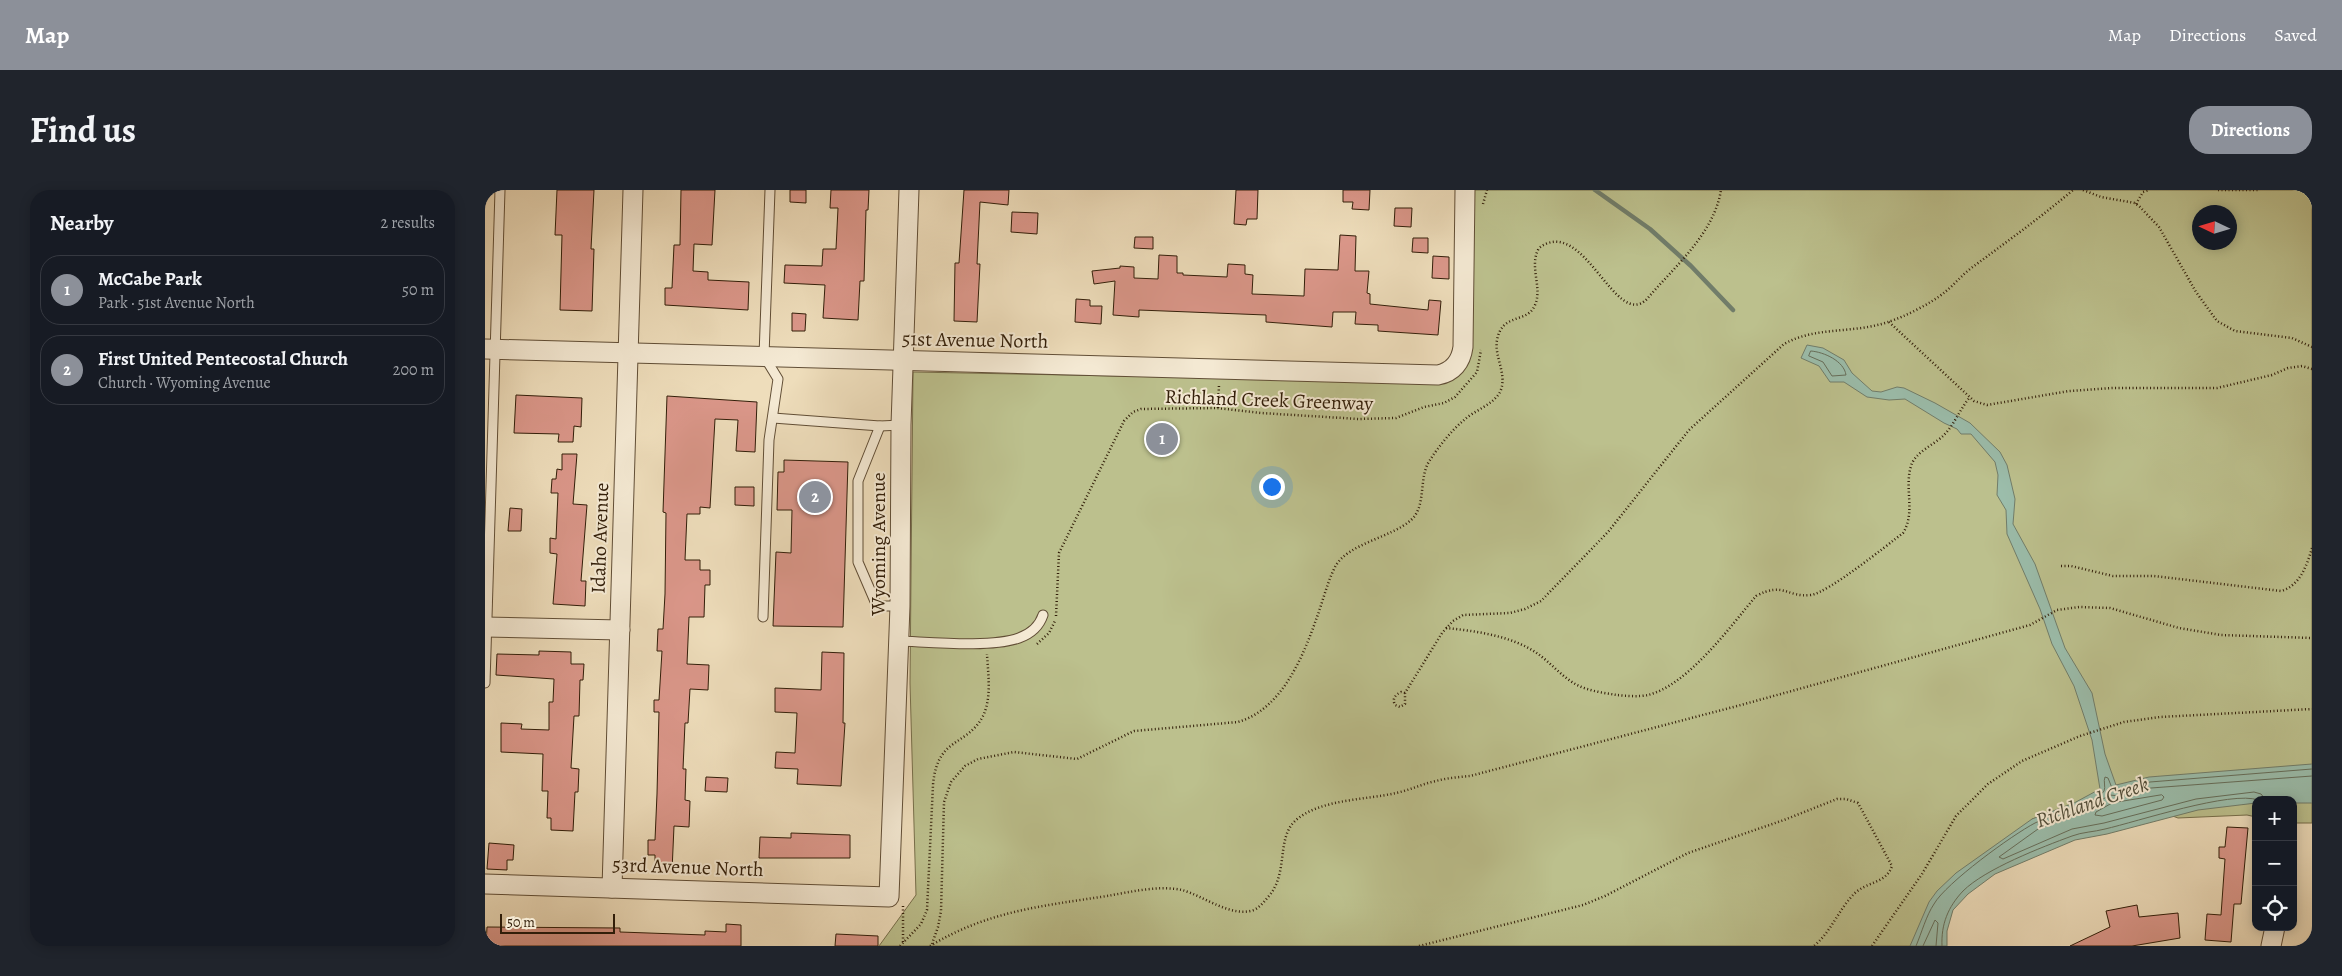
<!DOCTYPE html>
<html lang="en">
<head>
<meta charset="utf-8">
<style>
  :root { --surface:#171b24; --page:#20242c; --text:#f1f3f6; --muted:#9ea1a6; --line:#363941; --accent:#8c9099 }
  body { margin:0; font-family:Alegreya,serif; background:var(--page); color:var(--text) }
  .controls { position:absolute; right:15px; bottom:15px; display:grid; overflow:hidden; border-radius:10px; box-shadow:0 2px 12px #0003 }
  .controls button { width:45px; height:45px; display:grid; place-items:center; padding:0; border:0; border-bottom:1px solid var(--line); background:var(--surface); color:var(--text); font:25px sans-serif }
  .compass { position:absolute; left:1707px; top:15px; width:45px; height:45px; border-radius:50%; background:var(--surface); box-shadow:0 2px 12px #0003; rotate:274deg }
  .scale { position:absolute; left:15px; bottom:12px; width:115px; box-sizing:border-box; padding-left:5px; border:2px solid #321e09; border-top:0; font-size:14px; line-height:18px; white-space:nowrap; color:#321e09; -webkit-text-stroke:4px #f4e9d3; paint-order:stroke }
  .you { position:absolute; left:786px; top:296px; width:18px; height:18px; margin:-12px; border:4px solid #fff; border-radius:50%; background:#1a73e8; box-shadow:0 0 0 8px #1a73e833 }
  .badge { display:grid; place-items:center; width:32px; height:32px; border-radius:50%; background:var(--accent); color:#fff; font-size:16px; font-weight:700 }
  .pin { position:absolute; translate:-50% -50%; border:2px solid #fff; box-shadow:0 1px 5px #0006 }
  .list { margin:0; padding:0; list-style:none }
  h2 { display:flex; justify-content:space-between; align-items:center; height:65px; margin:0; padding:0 20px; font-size:21px }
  h2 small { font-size:16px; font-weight:400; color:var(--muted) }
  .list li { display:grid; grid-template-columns:32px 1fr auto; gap:15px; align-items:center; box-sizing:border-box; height:70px; margin:0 10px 10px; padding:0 10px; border:1px solid var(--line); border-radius:20px }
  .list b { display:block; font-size:19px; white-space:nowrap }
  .list p { margin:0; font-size:16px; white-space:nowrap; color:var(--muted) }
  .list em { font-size:16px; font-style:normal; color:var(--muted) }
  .icon { flex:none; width:28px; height:28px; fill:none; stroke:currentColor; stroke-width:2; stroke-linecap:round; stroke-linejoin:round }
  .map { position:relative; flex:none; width:1827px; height:756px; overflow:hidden; border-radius:20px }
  header { display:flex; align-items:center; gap:30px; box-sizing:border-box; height:70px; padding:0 25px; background:var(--accent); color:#fff }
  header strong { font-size:24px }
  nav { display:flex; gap:28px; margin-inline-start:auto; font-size:18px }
  .intro { display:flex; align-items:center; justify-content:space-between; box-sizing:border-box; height:120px; padding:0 30px }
  h1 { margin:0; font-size:35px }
  .button { padding:12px 22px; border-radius:20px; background:var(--accent); color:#fff; font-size:18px; font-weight:700 }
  main { display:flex; gap:30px; padding:0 30px }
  aside { flex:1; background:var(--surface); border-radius:20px; box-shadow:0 2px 12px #0003 }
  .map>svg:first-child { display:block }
</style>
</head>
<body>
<header>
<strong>Map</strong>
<nav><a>Map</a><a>Directions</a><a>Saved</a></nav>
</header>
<div class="intro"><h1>Find us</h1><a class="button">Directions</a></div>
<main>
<aside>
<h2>Nearby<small>2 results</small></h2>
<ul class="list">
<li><span class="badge">1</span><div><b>McCabe Park</b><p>Park · 51st Avenue North</p></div><em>50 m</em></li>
<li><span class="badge">2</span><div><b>First United Pentecostal Church</b><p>Church · Wyoming Avenue</p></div><em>200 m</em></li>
</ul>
</aside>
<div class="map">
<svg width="1827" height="756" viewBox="0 0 1827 756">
  <rect width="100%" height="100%" fill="#edb"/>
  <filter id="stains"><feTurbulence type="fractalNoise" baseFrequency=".004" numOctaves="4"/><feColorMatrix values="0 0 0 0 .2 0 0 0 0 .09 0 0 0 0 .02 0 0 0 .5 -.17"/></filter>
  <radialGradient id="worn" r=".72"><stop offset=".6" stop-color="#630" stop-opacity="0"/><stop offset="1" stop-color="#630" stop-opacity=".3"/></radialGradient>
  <!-- green -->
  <path fill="#bcc08d" stroke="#776f4b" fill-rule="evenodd" d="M987,0H1827V633H1808V610H1771V627L1762,625L1693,628L1629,604L1547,629L1428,756H394L431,705L425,493L428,182L735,188L968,189ZM1714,22H1744V52H1714Z"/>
  <!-- water -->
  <path fill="#9bbdab" stroke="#717d6a" d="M1322,155L1338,158L1359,170L1367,183L1387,201L1396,202L1412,197L1419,198L1450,213L1485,233L1515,262L1522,275L1530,309L1528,334L1550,374L1580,458L1607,503L1620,564L1631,595L1664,587L1827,574V613H1808V610H1771V613L1713,620L1622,644L1590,650L1510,684L1483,704L1468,720L1462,741V756H1425L1444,712L1452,701L1471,683L1547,629L1589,613L1615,599L1607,550L1589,496L1567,454L1555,419L1522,344L1521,320L1512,305L1513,285L1510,272L1486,244H1476L1472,239L1459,233L1420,209L1404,210L1382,207L1359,192H1345L1334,176L1316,168Z"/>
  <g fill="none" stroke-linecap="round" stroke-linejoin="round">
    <!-- shore -->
    <g stroke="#666e5a" stroke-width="1">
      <path d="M1326,161C1339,162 1359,171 1361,185L1347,186L1338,172L1324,166Z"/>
      <path d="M1677,605L1679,607L1677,610L1617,626L1610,625L1611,622L1627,613Z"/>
      <path d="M1781,610L1776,604L1769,602L1711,609L1619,633L1587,639L1518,669L1514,667L1553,639L1594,623L1625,605L1634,606L1666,598L1827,586"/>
      <path d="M1431,756C1437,742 1441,726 1449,714C1461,693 1527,645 1550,633C1564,626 1611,614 1619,601C1621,597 1618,591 1620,587L1623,588L1627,598L1631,600L1665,592L1827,579"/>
      <path d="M1438,756L1450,730L1453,733L1451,756"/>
      <path d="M1457,756C1456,734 1463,717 1478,701C1500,679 1557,657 1587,646C1597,642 1609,642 1620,639C1651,632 1747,600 1773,610"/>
    </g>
    <!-- stream -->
    <path stroke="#717d6a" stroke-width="4.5" d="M1110,0L1165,39L1206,76L1248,120"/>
  </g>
  <!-- building -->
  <g fill="#db978a" stroke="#321e09">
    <path d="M72,0H109L106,59H109L107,121L75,120L77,45H70Z"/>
    <path d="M196,0H230L227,55L209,54L208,81L223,82V90L264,92L263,120L180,115V98H187L189,55H195Z"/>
    <path d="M305,0H321V13L305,12Z"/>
    <path d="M346,0H384L383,20H381L379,91H375L373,130L338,128L340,95L299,93L300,75L337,76L338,59H351L353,18H345Z"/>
    <path d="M479,0H524L523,15L495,12L492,74H495L492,132L469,131L470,73H474Z"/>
    <path d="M751,0H773L772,29H762L761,35L749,34Z"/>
    <path d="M858,0H885L884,20L867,19L868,12H858Z"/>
    <path d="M910,18H927L926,37L909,36Z"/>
    <path d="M527,22L553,23L552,44L526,42Z"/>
    <path d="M855,45L871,46L870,81H884L882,103L885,104V114L943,120L944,110L956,111L953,145L893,141V135L870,134L871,122H848L847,137L781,132V125L654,120V127L628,125L630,91L609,94L607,81L635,78V76L649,77V88L673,89L674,65L692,66V83H698V85L742,87L743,74L760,75V84L768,85L767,104L819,106L820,79L853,80Z"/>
    <path d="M650,47H668V59L649,58Z"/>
    <path d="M928,48H943V63L927,62Z"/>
    <path d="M948,66L964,67V89L947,88Z"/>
    <path d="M591,109L605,110V116H617L616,134L590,132Z"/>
    <path d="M307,123L321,124L320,141H307Z"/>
    <path d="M31,205L97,208L96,237L89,236L88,252H73L74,244L29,243Z"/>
    <path d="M182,206L272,212L270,262L251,261L253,230L230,229L225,318L215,317V324H202L200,370H215V380H225V395H220L219,427H204L202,474L224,475L223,500L205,499L203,533H200L198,579H201L200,610L205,611L204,637L189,636L187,681L170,680V665H163V650H170L172,604L174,522H169V510H174L177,461H172L173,439H178L180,404L181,323L178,322Z"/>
    <path d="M77,264H92L88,314L102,315L96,391H101L100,416L68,414L72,364L65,363V348L71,349L73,303H66L67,289H71L72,279L77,280Z"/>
    <path d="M299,270L363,272L358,437L288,436L291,362L306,363L307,320H292L293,282H299Z"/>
    <path d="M250,297H269V316L250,315Z"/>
    <path d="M25,318L37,319L36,341H23Z"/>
    <path d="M54,461L86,462V474H99L98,490H95L94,526H89L86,578L94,579L93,602H90L88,641L66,640V628H62L63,601H57L58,564L16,562V533L37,534L36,539L64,540V512H68L69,489L11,485L12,464L54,465Z"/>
    <path d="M337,462L359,463L358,533H360L356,596L312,594L313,579L290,578L291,562L310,563L312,523L290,522V498L336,500Z"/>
    <path d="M221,587L243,588L242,602L220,601Z"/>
    <path d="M1742,637L1763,638L1756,714H1749L1746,752L1720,750L1722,724L1736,725L1740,669L1734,668V657H1740Z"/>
    <path d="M306,643L365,645V668H274L275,647L306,648Z"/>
    <path d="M4,653L29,655L28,670H22V680L2,679Z"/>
    <path d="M1652,715L1654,727L1693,723L1695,748L1647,756H1585L1625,737L1621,721Z"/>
    <path d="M241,734L256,735V756H1L2,737L135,738V742L220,745V741L241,742Z"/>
    <path d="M351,744L393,746V756H350Z"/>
  </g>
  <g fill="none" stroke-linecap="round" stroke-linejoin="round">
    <defs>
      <g id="lane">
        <path d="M288,228L395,236L416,235"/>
        <path d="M395,236L373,291V372L392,416H415"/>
        <path d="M278,427L284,250L293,189L279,166L285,0"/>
        <path d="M414,451C444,452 507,458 534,448C545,444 554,437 558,425"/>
        <path d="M0,493L15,0"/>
      </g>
      <g id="street">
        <path d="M0,159L953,185C968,182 976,172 978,157L980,0"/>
        <path d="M0,437L135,440"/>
        <path d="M0,694L404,707L415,416L416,235L424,0"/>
        <path d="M127,698L148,0"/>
        <path d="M1786,756L1790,737"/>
      </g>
    </defs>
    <!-- lane casing -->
    <use href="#lane" stroke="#614e36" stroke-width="11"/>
    <!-- street casing -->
    <use href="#street" stroke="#614e36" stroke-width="21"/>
    <!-- path -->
    <g stroke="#321e09" stroke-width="2.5" stroke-dasharray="1 2.5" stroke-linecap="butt">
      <path d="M1598,0L1616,7L1650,13L1655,17L1674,37L1711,102L1732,131L1750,141L1807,148L1827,157"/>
      <path d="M1733,0H1773"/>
      <path d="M998,14L1002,0"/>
      <path d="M1651,14L1658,2L1664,0"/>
      <path d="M1404,132L1489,211L1502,215L1584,201L1627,198H1732L1787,185L1803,178L1817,176L1827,179"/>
      <path d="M733,218L734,195"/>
      <path d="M1576,376H1586L1628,386H1669L1796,401C1815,396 1822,375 1827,358"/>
      <path d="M571,426L574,363L639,231L648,222L656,219L732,218L776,223L874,229L911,228L939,217L959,213L970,207L992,182L996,160"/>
      <path d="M961,438C991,441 1028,446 1053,464C1066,473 1077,487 1092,495C1104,501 1119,503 1132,505C1141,506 1154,507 1163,505C1203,495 1245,437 1271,406C1299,391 1302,408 1326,405C1344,402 1401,356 1418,343C1431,322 1419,299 1426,276C1430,262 1449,255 1459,245C1469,235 1475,219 1485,207"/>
      <path d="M552,454L564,443L570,431"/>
      <path d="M920,503L916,502C910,505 907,509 910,515L915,517L920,514V503L957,443L968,431L978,425L1025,423L1040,419L1056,411L1123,342L1204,240L1299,154C1331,136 1368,144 1403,132C1419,127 1447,113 1460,102C1469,95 1476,86 1485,79C1520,53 1555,28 1588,0"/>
      <path d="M418,752V716"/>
      <path d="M447,754L453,737L456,721L459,612L466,592L480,576L493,569L529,562L592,569L649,541L753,532C797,519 818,467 832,427C838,411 842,393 850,377C863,353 906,348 926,330C942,316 933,287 945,270C954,256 967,240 979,230C990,220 1008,215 1015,202C1023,185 1009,167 1012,150C1017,123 1041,133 1049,117C1059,99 1043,77 1054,58C1099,24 1130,141 1162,109C1189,77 1229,44 1236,0"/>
      <path d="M415,756L436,734L442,720L448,595C452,546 482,557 498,526C507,507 503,484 502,464"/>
      <path d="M445,756C503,721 557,716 622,706C645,702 674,695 697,700C719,706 746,728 769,720C775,717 779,712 783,707C804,684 791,649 810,631C834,609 881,610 911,603C925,600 937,594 951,591C962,588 974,587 985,586L1256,515L1545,435L1572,420L1594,417L1625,418L1694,438L1736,445L1827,448"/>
      <path d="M934,756L1098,715L1120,706L1203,663L1299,630L1352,609H1361L1373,613L1407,676C1401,694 1382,691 1369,704C1354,719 1346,742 1329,756"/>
      <path d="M1387,756L1437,684L1471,626L1503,594L1537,571L1595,546L1639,532L1675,527L1827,519"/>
    </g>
    <!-- lane -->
    <use href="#lane" stroke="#f4e9d3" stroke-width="9"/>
    <!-- street -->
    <use href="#street" stroke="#f4e9d3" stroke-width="19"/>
  </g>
  <g text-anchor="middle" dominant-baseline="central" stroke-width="4" stroke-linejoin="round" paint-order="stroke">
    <!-- street labels -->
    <g font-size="20" fill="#321e09" stroke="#f4e9d3">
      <text transform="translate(490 150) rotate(1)">51st Avenue North</text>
      <text transform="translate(784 210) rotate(2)">Richland Creek Greenway</text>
      <text transform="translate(115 348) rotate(-88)">Idaho Avenue</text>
      <text transform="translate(393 354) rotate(-90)">Wyoming Avenue</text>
      <text transform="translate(203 677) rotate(2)">53rd Avenue North</text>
    </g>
    <!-- water labels -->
    <g font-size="21" font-style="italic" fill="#524e3a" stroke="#f4e9d3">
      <text transform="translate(1607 612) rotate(-19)">Richland Creek</text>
    </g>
  </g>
  <rect width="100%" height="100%" filter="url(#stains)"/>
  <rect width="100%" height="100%" fill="url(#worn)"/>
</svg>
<div class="controls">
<button>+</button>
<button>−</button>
<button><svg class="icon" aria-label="locate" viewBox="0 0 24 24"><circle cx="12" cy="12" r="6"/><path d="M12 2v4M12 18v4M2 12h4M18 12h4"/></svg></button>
</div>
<svg class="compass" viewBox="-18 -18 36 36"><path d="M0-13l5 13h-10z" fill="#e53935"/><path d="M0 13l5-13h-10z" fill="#9ea1a6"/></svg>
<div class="scale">50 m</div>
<div class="you"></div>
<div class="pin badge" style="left:677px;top:249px">1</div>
<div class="pin badge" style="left:330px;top:307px">2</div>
</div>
</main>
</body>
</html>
